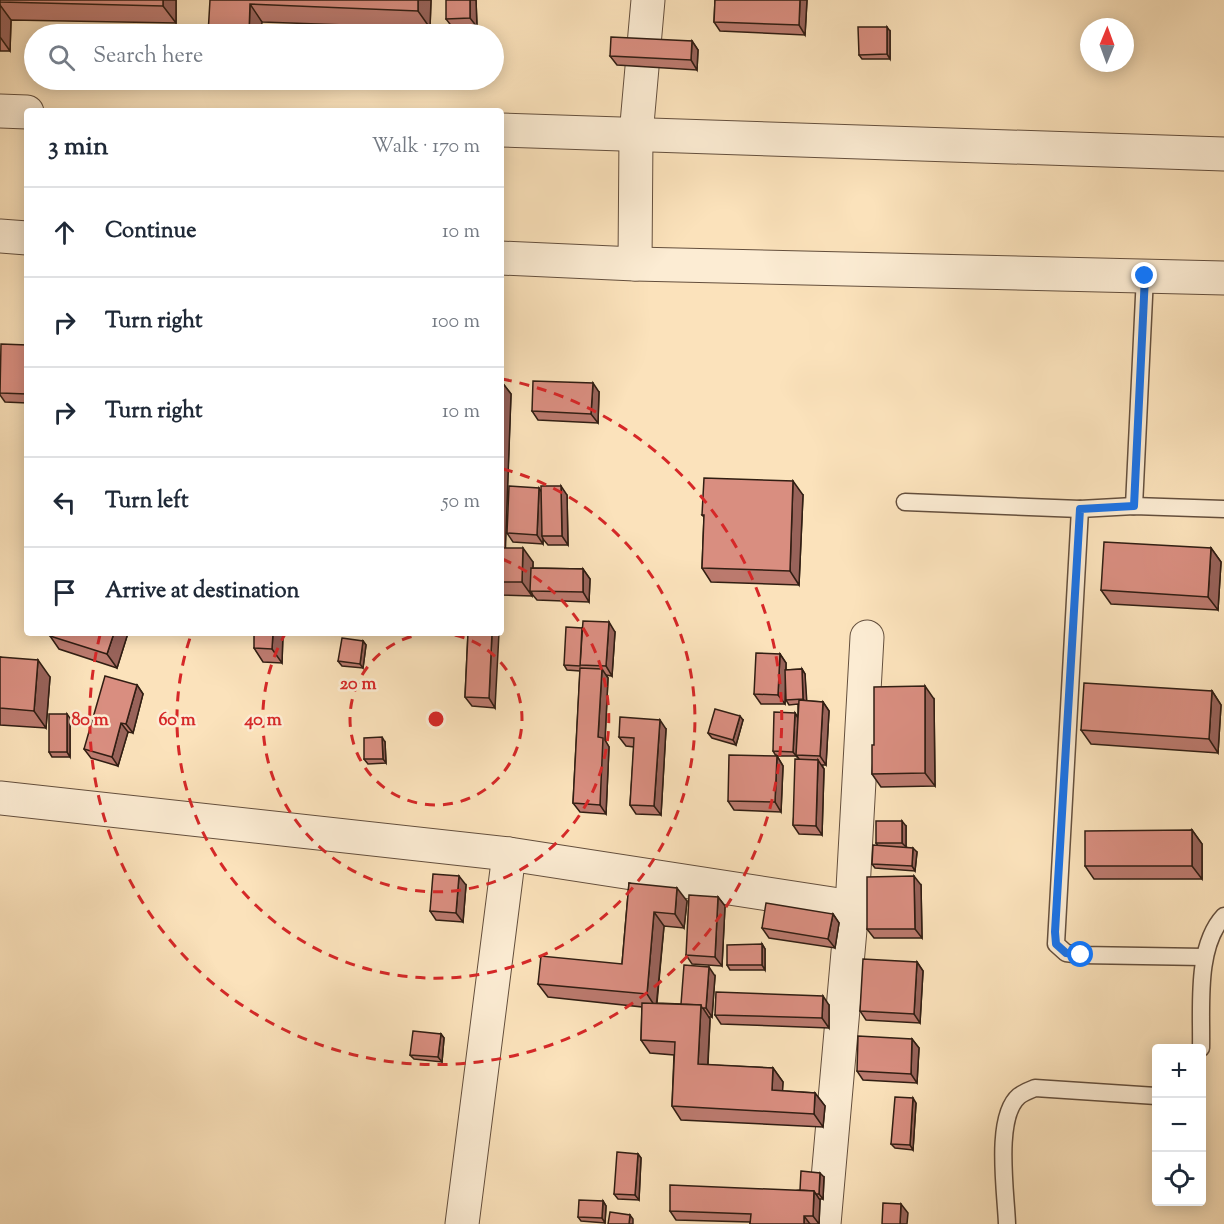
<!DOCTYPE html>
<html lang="en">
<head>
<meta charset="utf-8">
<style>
  :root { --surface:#fff; --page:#f6f6f7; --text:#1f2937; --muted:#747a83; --line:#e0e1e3 }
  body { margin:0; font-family:"Sorts Mill Goudy",serif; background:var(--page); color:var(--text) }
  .controls { position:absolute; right:18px; bottom:18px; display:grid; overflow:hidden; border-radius:6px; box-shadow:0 3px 15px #0003 }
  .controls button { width:54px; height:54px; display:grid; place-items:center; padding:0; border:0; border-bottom:2px solid var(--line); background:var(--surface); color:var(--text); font:30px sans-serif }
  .compass { position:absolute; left:1080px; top:18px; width:54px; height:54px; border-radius:50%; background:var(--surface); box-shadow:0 3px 15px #0003; rotate:1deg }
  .stop { position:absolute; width:18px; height:18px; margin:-14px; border:4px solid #1a73e8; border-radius:50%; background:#fff }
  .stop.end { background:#1a73e8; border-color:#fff; box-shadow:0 2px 6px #0008 }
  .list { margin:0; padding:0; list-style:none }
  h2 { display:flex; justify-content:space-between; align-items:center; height:78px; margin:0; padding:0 24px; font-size:26px }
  h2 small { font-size:20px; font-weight:400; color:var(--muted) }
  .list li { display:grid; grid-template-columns:39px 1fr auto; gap:18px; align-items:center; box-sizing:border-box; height:90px; padding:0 24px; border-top:2px solid var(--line) }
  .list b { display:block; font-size:22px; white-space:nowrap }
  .list em { font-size:20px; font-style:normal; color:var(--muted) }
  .icon { flex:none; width:33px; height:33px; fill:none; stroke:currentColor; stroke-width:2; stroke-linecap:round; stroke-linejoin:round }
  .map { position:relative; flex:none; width:1224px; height:1224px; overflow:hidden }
  .search { position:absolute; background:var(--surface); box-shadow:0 3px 15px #0003; left:24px; top:24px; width:480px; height:66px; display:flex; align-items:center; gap:15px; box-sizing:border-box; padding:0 21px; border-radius:33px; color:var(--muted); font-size:22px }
  .panel { position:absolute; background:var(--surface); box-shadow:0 3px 15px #0003; left:24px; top:108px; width:480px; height:528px; border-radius:6px }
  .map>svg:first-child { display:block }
</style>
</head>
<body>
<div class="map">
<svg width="1224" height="1224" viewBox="0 0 1224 1224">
  <rect width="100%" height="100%" fill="#fbe2bb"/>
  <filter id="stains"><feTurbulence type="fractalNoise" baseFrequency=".00333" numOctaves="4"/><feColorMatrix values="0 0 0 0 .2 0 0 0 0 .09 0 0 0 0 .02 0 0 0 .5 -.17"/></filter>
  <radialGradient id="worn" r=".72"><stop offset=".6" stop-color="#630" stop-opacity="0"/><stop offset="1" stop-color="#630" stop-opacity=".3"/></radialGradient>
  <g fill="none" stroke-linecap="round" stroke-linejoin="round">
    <defs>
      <g id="service">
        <path d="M905,502L1080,509L1134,506L1224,509"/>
        <path d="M1134,506L1145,276"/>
        <path d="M1080,509L1056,944L1066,953L1081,955L1204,957"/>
        <path d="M1201,1048C1202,1009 1195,947 1224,916"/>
        <path d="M1007,1224C1006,1193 994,1117 1019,1096C1023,1093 1030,1090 1035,1088L1156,1096"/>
      </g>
      <g id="minor">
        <path d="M635,264L636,135L648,0"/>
        <path d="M0,798L509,854L852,907"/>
        <path d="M462,1224L509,854"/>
        <path d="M824,1224L852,907L867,637"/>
      </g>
      <g id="tertiary">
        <path d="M0,111L27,112"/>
        <path d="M501,130L1224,154"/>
        <path d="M0,236L27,238"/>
        <path d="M501,258L635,264L1224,278"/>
      </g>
    </defs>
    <!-- service casing -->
    <use href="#service" stroke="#644f3d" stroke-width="19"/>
    <!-- minor casing -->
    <use href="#minor" stroke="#644f3d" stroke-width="35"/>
    <!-- tertiary casing -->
    <use href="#tertiary" stroke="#644f3d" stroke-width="35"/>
    <!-- service -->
    <use href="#service" stroke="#fcecd3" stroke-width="16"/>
    <!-- minor -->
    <use href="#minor" stroke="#fcecd3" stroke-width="33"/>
    <!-- tertiary -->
    <use href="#tertiary" stroke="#fcecd3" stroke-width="33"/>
  </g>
  <!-- wall -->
  <g fill="#bb7a6e" stroke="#311e13" stroke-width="1.5">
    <path d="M0,0H176V23L11,20L10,51H0Z"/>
    <path d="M210,0H431L430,28L262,22Z"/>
    <path d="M476,0L477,27L453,28L446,19Z"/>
    <path d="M715,0H807L805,35L720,31L714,22Z"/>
    <path d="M890,31V59H862L859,55Z"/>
    <path d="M692,41L698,50L697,70L617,65L610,56Z"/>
    <path d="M27,345V403L5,402L0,395V365Z"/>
    <path d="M501,381L511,394L505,548L533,562V568L583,569L590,579L589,602L537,600L532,594V596L501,595Z"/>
    <path d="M599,392L598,423L538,420L532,411Z"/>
    <path d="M541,490L567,495L568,545H548L543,539V544L513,542L507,533Z"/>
    <path d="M803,495L799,585L711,582L702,568L704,517L702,515Z"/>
    <path d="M1211,548L1221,562L1218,610L1111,604L1101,590Z"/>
    <path d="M582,628L583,629L615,632L612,676L606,675L608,678L605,740L609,747L606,814L580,812L573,803L580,671L567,670L564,665Z"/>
    <path d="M128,633L117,668L59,649L50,636Z"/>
    <path d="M283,633L282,663L263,662L254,648Z"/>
    <path d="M468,633L495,708L472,706L465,697Z"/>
    <path d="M363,641L366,645L363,668L342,666L338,661Z"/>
    <path d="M780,654L786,663V670L802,669L805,674L806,701L823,702L829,711L826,765H822L824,769L822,835L799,834L793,825L799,759L797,756H776L773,751L795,713L798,717V704L789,705L786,700L785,684V704H761L754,694Z"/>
    <path d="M0,657L50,677L46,728L0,725Z"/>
    <path d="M137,685L143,694L133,733L128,732L118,766L91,758L84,749Z"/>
    <path d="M1212,691L1221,705L1218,753L1091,744L1081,730Z"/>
    <path d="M934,699L935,786L881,787L872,774L874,745Z"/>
    <path d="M70,718V757H52L49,752Z"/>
    <path d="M743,720L736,745L712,738L708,733Z"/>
    <path d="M666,729L661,815L636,814L630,805L634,747L626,746L619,737Z"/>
    <path d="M385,742L386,763L368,764L364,759Z"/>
    <path d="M777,756L783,766L781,812L734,810L728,801Z"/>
    <path d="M906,826V847L917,852L915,871L875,868L872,864L878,846L876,843Z"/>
    <path d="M1192,830L1202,844V879H1094L1085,866Z"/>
    <path d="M629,883L687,901L684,928L664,926L657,1003L681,1004L715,976L712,1017H709L710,1019L708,1065L773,1068L783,1082L782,1091L815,1093L825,1106L823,1127L681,1120L672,1106L674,1055L650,1053L641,1040L642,1007L548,997L538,984L622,964Z"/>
    <path d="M466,885L463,922L436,920L430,911Z"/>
    <path d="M921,885L922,938H874L867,929Z"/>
    <path d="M718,897L725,906L722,966L692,964L686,955Z"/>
    <path d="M833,914L839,923L835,948L769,938L762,928Z"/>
    <path d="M762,944L765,949V970H730L727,965Z"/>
    <path d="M917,962L923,971L920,1023L866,1020L860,1011Z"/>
    <path d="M829,1005V1028L721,1024L715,1015Z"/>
    <path d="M441,1034L444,1038L442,1062L414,1059L410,1055Z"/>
    <path d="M912,1039L919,1048L917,1083L863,1080L857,1071Z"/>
    <path d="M916,1103L913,1150L895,1148L891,1144Z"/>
    <path d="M638,1154L641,1158L639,1200L618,1199L614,1194Z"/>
    <path d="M824,1177L823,1199H820V1200L819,1224H750V1222L676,1220L670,1211L800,1190Z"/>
    <path d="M603,1201L606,1206L605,1223L581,1221L578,1217Z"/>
  </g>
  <!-- shaded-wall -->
  <g fill="#98635a" stroke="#311e13" stroke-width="1.5">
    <path d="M163,0H176V23L163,6Z"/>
    <path d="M418,0H431L430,28L418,11Z"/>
    <path d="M470,0H476L477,27L470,18Z"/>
    <path d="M800,0H807L805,35L799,25Z"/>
    <path d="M250,4L262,22L261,34H249Z"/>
    <path d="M0,5L11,20L10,51L0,37Z"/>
    <path d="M887,27L890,31V59L887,54Z"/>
    <path d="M692,41L698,50L697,70L691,60Z"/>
    <path d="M501,381L511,394L505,561L501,555Z"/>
    <path d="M593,383L599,392L598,423L591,414Z"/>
    <path d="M793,481L803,495L799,585L790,571Z"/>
    <path d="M561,486L567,495L568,545L562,536Z"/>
    <path d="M539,488L545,497L542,536L543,539V544L537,535Z"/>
    <path d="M523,548L533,562L532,591H530L532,593V596L522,582Z"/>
    <path d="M1211,548L1221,562L1218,610L1208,597Z"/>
    <path d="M583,569L590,579L589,602L583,592Z"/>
    <path d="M609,622L615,632L612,676L606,666Z"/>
    <path d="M114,633H128L117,668L107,654Z"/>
    <path d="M273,633H283L282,663L272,649Z"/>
    <path d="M492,633H499L495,708L489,698Z"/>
    <path d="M363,641L366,645L363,668L360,664Z"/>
    <path d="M780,654L786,663L785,704L778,695Z"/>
    <path d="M38,660L50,677L46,728L34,711Z"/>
    <path d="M602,669L608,678L605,740L609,747L606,814L600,805L598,737Z"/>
    <path d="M802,669L805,674L807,704L803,699Z"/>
    <path d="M137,685L143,694L133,733L126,724Z"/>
    <path d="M925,686L934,699L935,786L925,773Z"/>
    <path d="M1212,691L1221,705L1218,753L1209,739Z"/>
    <path d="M823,702L829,711L826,765L820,756Z"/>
    <path d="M795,713L798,718L797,757L793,752Z"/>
    <path d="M67,714L70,718V757L67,752Z"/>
    <path d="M740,716L743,720L736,745L733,740Z"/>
    <path d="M660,720L666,729L661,815L654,806Z"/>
    <path d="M121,723L128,732L118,766L112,757Z"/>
    <path d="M382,737L385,742L386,763L383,759Z"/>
    <path d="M777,756L783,766L781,812L775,802Z"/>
    <path d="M818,760L824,769L822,835L816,826Z"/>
    <path d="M902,821L906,826V847L902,843Z"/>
    <path d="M1192,830L1202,844V879L1192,866Z"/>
    <path d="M913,848L917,852L915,871L912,866Z"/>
    <path d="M459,876L466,885L463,922L456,913Z"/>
    <path d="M914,876L921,885L922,938L915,929Z"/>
    <path d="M677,888L687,901L684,928L675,914Z"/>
    <path d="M718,897L725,906L722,966L715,957Z"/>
    <path d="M654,912L664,926L656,1008L647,994Z"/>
    <path d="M833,914L839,923L835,948L828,939Z"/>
    <path d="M762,944L765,949V970L762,965Z"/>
    <path d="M917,962L923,971L920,1023L914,1014Z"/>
    <path d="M709,967L715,976L712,1017L706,1008Z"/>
    <path d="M823,996L829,1005V1028L822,1018Z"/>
    <path d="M701,1005L710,1019L707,1078L698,1064Z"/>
    <path d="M441,1034L444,1038L442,1062L438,1057Z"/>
    <path d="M912,1039L919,1048L917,1083L911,1074Z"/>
    <path d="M773,1068L783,1082L782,1104L772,1090Z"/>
    <path d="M815,1093L825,1106L823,1127L814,1114Z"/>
    <path d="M913,1098L916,1103L913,1150L910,1145Z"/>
    <path d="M638,1154L641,1158L639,1200L635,1195Z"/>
    <path d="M820,1173L824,1177L823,1199L819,1194Z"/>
    <path d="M814,1191L820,1200L819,1224L813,1216Z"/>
    <path d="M603,1201L606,1206L605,1223L602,1218Z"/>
    <path d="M901,1204L908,1213L907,1224H900Z"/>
    <path d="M630,1215L633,1219V1224H629Z"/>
    <path d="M804,1216L810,1224H804Z"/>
  </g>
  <!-- building -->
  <g fill="#d98e80" stroke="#311e13" stroke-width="1.5">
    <path d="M0,0H163V6L0,2Z"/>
    <path d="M210,0H418V11L250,4L249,34H208Z"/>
    <path d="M446,0H470V18L446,19Z"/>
    <path d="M715,0H800L799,25L714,22Z"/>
    <path d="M858,27H887V54L859,55Z"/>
    <path d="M611,37L692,41L691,60L610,56Z"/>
    <path d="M1,344L27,345V394L0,393Z"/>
    <path d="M533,381L593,383L591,414L532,411Z"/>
    <path d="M704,478L793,481L790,571L702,568L704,515H702Z"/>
    <path d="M509,486L539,488L537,535L507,533Z"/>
    <path d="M541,486H561L562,536H542Z"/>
    <path d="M1104,542L1211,548L1208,597L1101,590Z"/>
    <path d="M501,548H523L522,582H501Z"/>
    <path d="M531,568L583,569V592L530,591Z"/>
    <path d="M583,621L609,622L606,666L580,665Z"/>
    <path d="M566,627L582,628L580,666L564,665Z"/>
    <path d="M51,633H114L107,654L50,636Z"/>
    <path d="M254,633H273L272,649L254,648Z"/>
    <path d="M468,633H492L489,698L465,697Z"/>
    <path d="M342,638L363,641L360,664L338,661Z"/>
    <path d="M756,653L780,654L778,695L754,694Z"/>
    <path d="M0,657L38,660L34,711L0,708Z"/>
    <path d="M580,668L602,669L598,737L603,738L600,805L573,803Z"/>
    <path d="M802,669L803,699L786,700L785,670Z"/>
    <path d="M105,676L137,685L126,724L121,723L112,757L84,749Z"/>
    <path d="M1084,683L1212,691L1209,739L1081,730Z"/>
    <path d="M925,686V773L872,774V745H874V687Z"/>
    <path d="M799,700L823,702L820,756L796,755Z"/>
    <path d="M715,709L740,716L733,740L708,733Z"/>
    <path d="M774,712L795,713L793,752L773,751Z"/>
    <rect x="49" y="714" width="18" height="38"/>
    <path d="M620,717L660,720L654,806L630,805L634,738L619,737Z"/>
    <path d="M382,737L383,759H364V738Z"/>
    <path d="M729,755L777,756L775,802L728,801Z"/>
    <path d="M795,759L818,760L816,826L793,825Z"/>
    <rect x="876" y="821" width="26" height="22"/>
    <path d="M1192,830V866H1085V831Z"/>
    <path d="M873,845L913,848L912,866L872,864Z"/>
    <path d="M433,874L459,876L456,913L430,911Z"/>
    <path d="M914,876L915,929H867V877Z"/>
    <path d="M629,883L677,888L675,914L654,912L647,994L538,984L541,956L622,964Z"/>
    <path d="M689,895L718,897L715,957L686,955Z"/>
    <path d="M766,903L833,914L828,939L762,928Z"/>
    <path d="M762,944V965H727V945Z"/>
    <path d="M863,959L917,962L914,1014L860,1011Z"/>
    <path d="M684,965L709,967L706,1008H702L701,1005L681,1004Z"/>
    <path d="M716,992L823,996L822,1018L715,1015Z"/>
    <path d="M642,1003L701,1005L698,1064L773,1068L772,1090L815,1093L814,1114L672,1106L675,1042L641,1040Z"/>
    <path d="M413,1031L441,1034L438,1057L410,1055Z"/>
    <path d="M858,1036L912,1039L911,1074L857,1071Z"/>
    <path d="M895,1097L913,1098L910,1145L891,1144Z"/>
    <path d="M617,1152L638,1154L635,1195L614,1194Z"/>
    <path d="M801,1171L820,1173L819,1194H816L814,1191L800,1190Z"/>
    <path d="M670,1185L814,1191L813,1216H804V1224H750L751,1214L670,1211Z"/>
    <path d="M579,1200L603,1201L602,1218L578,1217Z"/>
    <path d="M883,1203L901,1204L900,1224H882Z"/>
    <path d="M610,1212L630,1215L629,1224H608Z"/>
  </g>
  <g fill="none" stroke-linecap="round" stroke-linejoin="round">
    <!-- route -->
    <path stroke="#1a73e8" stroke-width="8" d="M1081,955L1066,953L1056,944L1055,932L1080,509L1134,506L1145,276"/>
  </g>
  <!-- distance rings -->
  <g fill="none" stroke="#d62828" stroke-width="3" stroke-dasharray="10 8">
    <path d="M437 633A86 86 0 1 1 435 633"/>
    <path d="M502 559A173 173 0 1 1 285 634"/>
    <path d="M503 469A259 259 0 1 1 191 635"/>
    <path d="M502 379A346 346 0 1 1 100 635"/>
  </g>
  <circle cx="436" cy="719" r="9" fill="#d62828" stroke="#fcecd3" stroke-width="3"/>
  <g font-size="18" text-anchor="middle" font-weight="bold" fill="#d62828" stroke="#fcecd3" stroke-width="5" stroke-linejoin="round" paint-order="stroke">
    <text x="358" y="689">20 m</text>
    <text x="90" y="725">80 m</text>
    <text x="177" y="725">60 m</text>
    <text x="263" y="725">40 m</text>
  </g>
  <rect width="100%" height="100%" filter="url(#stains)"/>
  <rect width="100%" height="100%" fill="url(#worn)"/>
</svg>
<div class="controls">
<button>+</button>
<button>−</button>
<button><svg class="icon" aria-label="locate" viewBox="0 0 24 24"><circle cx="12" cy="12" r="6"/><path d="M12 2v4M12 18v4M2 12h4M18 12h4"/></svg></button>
</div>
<svg class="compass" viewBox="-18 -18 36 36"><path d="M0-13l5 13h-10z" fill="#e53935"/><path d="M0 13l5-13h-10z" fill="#747a83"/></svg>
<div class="stop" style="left:1081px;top:955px"></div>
<div class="stop end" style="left:1145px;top:276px"></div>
<div class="search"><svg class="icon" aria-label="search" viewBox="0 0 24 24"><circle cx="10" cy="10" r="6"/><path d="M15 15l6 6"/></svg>Search here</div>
<section class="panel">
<h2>3 min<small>Walk · 170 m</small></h2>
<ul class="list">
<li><svg class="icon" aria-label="ahead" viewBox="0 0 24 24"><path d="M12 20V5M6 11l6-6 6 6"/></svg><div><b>Continue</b></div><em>10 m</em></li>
<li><svg class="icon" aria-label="right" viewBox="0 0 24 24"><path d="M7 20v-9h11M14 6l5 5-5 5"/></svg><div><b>Turn right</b></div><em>100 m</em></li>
<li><svg class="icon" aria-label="right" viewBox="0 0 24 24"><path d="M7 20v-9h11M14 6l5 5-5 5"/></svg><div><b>Turn right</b></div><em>10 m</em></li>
<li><svg class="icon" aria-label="left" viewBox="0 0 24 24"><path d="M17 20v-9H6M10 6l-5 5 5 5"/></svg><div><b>Turn left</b></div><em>50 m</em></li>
<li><svg class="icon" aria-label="arrive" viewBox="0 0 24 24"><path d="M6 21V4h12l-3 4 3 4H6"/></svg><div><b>Arrive at destination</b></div></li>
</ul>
</section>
</div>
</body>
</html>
